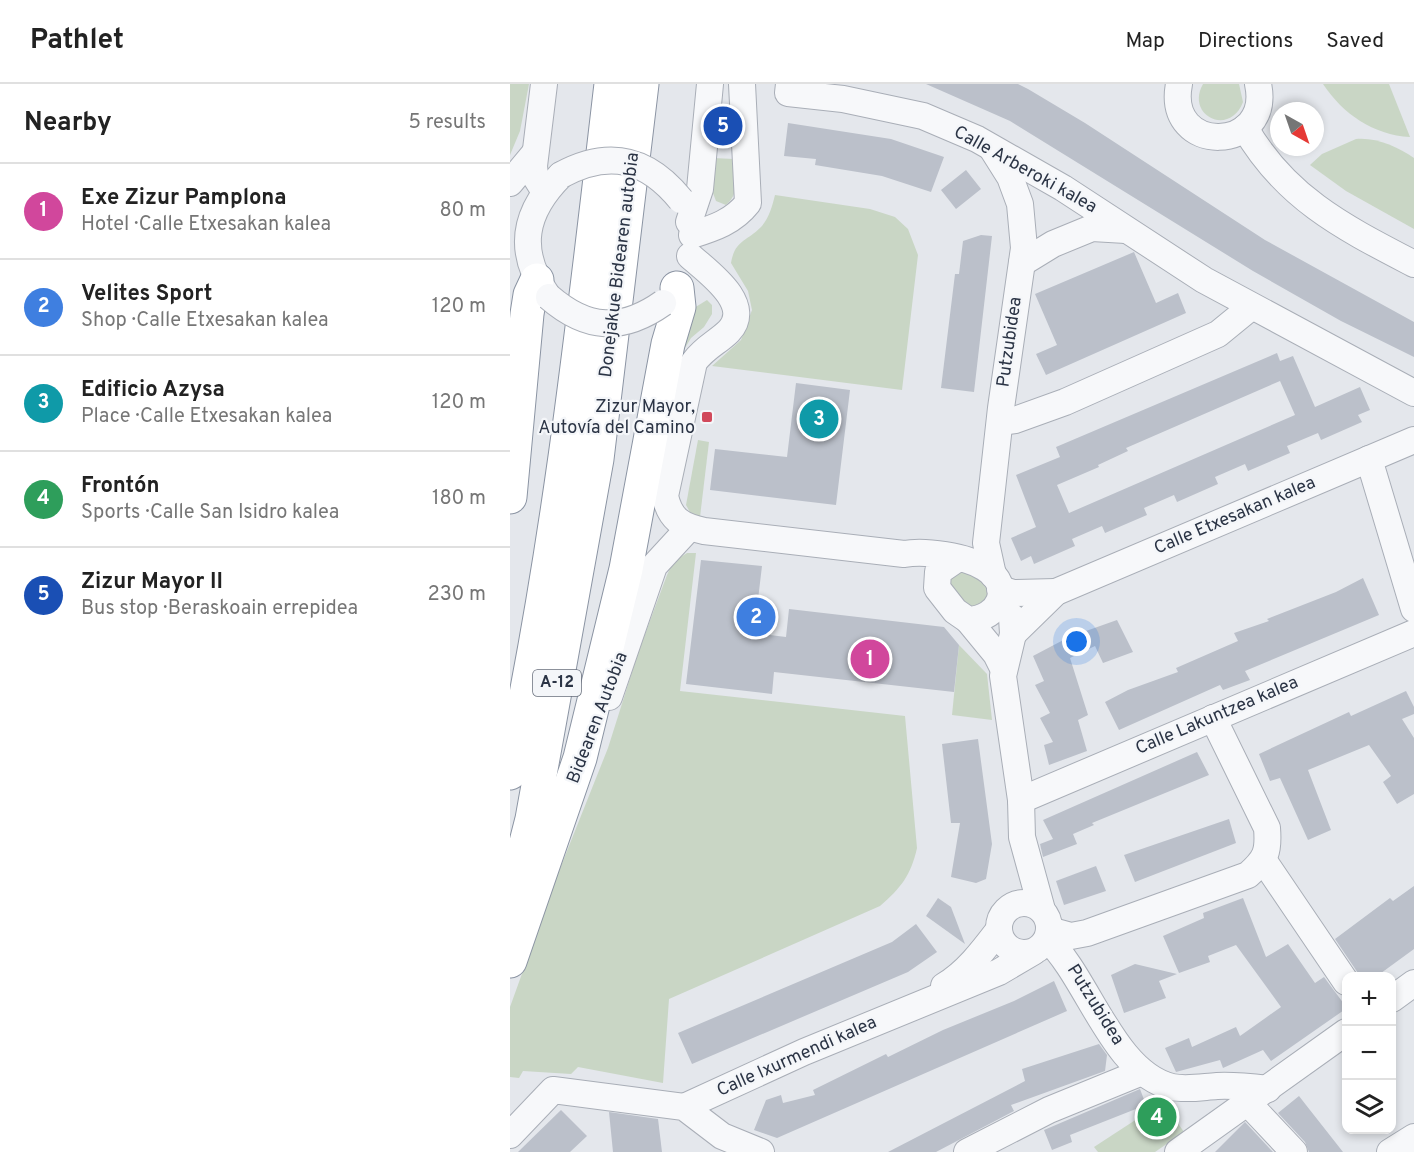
<!DOCTYPE html>
<html lang="en">
<head>
<meta charset="utf-8">
<style>
  :root { --surface:#fff; --page:#f2f2f2; --text:#222; --muted:#767676; --line:#e0e0e0; --accent:#d1495b }
  body { margin:0; font-family:Overpass,sans-serif; background:var(--page); color:var(--text) }
  .controls { position:absolute; right:18px; bottom:18px; display:grid; overflow:hidden; border-radius:12px; box-shadow:0 3px 9px #0003 }
  .controls button { width:54px; height:54px; display:grid; place-items:center; padding:0; border:0; border-bottom:2px solid var(--line); background:var(--surface); color:var(--text); font:30px sans-serif }
  .compass { position:absolute; left:760px; top:18px; width:54px; height:54px; border-radius:50%; background:var(--surface); box-shadow:0 3px 9px #0003; rotate:140deg }
  .you { position:absolute; left:567px; top:558px; width:21px; height:21px; margin:-15px; border:4px solid #fff; border-radius:50%; background:#1a73e8; box-shadow:0 0 0 9px #1a73e833 }
  .badge { display:grid; place-items:center; width:39px; height:39px; border-radius:50%; background:var(--accent); color:#fff; font-size:20px; font-weight:700 }
  .pin { position:absolute; translate:-50% -50%; border:3px solid #fff; box-shadow:0 2px 6px #0006 }
  .list { margin:0; padding:0; list-style:none }
  h2 { display:flex; justify-content:space-between; align-items:center; height:78px; margin:0; padding:0 24px; font-size:26px }
  h2 small { font-size:20px; font-weight:400; color:var(--muted) }
  .list li { display:grid; grid-template-columns:39px 1fr auto; gap:18px; align-items:center; box-sizing:border-box; height:96px; padding:0 24px; border-top:2px solid var(--line) }
  .list b { display:block; font-size:22px; white-space:nowrap }
  .list p { margin:0; font-size:20px; white-space:nowrap; color:var(--muted) }
  .list em { font-size:20px; font-style:normal; color:var(--muted) }
  .icon { flex:none; width:33px; height:33px; fill:none; stroke:currentColor; stroke-width:2; stroke-linecap:round; stroke-linejoin:round }
  .map { position:relative; flex:none; width:904px; height:1068px; overflow:hidden }
  header { display:flex; align-items:center; gap:36px; box-sizing:border-box; height:84px; padding:0 30px; background:var(--surface); border-bottom:2px solid var(--line) }
  header strong { font-size:28px }
  nav { display:flex; gap:33px; margin-inline-start:auto; font-size:21px }
  main { display:flex }
  aside { flex:1; background:var(--surface) }
  .map>svg:first-child { display:block }
</style>
</head>
<body>
<header>
<strong>Pathlet</strong>
<nav><a>Map</a><a>Directions</a><a>Saved</a></nav>
</header>
<main>
<aside>
<h2>Nearby<small>5 results</small></h2>
<ul class="list">
<li><span class="badge" style="background:#d1479c">1</span><div><b>Exe Zizur Pamplona</b><p>Hotel · Calle Etxesakan kalea</p></div><em>80 m</em></li>
<li><span class="badge" style="background:#3f7fe0">2</span><div><b>Velites Sport</b><p>Shop · Calle Etxesakan kalea</p></div><em>120 m</em></li>
<li><span class="badge" style="background:#0f9aa8">3</span><div><b>Edificio Azysa</b><p>Place · Calle Etxesakan kalea</p></div><em>120 m</em></li>
<li><span class="badge" style="background:#2e9e5b">4</span><div><b>Frontón</b><p>Sports · Calle San Isidro kalea</p></div><em>180 m</em></li>
<li><span class="badge" style="background:#1a4fb4">5</span><div><b>Zizur Mayor II</b><p>Bus stop · Beraskoain errepidea</p></div><em>230 m</em></li>
</ul>
</aside>
<div class="map">
<svg width="904" height="1068" viewBox="0 0 904 1068">
  <rect width="100%" height="100%" fill="#e4e7ec"/>
  <!-- green -->
  <g fill="#c9d6c5">
    <path d="M0,0H19L10,47L0,71Z"/>
    <path d="M693,0H729L733,18C720,53 675,32 693,0Z"/>
    <path d="M813,0H879L900,53C863,51 833,30 813,0Z"/>
    <path d="M846,55C866,53 888,63 904,74V145L836,107L800,81L812,70Z"/>
    <path d="M203,74L224,75C226,91 230,110 216,121L206,117L200,101Z"/>
    <path d="M265,111L360,125L385,133L398,145L408,171L392,306L202,282L231,256L242,226L238,207L221,179C225,156 236,158 251,143C259,134 262,123 265,111Z"/>
    <path d="M197,216L202,221V230L194,243L181,254L172,269L184,224Z"/>
    <path d="M188,356L199,358L190,433L181,430L176,421Z"/>
    <path d="M177,469H186L170,607L395,632L407,764C401,791 391,804 370,822L159,915L153,999L68,983L61,990L13,987L9,994L0,993V923L49,787L98,664L128,569L157,491L163,478Z"/>
    <path d="M457,484L483,505L464,530L435,498L438,490Z"/>
    <path d="M449,561L477,590L482,636L442,631Z"/>
    <path d="M653,1018L674,1048L645,1068H588L584,1063Z"/>
  </g>
  <!-- building -->
  <g fill="#bbc0ca" fill-rule="evenodd">
    <path d="M416,0H508L518,5L575,39L755,156L904,238V273L831,237L743,187L500,37Z"/>
    <path d="M278,39L381,55L434,73L421,108L372,92L305,81L306,75L274,72Z"/>
    <path d="M456,86L471,105L446,125L431,106Z"/>
    <path d="M471,151L482,152L464,308L431,304L445,190H449L453,157Z"/>
    <path d="M624,168L646,219L668,209L676,229L536,291L526,270L547,261L525,210Z"/>
    <path d="M767,269L770,277L783,272L805,323L850,303L860,326L848,331L852,338L811,356L808,349L777,362L780,369L738,387L735,380L705,393L708,400L667,418L664,411L634,424L637,431L595,449L592,442L562,455L565,462L524,480L521,472L511,477L501,454L526,443L506,391L550,373L546,363ZM770,297L785,331L559,429L547,401L589,383L588,381L618,367L616,364Z"/>
    <path d="M286,299L340,306L326,421L200,406L205,365L277,373Z"/>
    <path d="M191,476L252,482L244,549L276,553L279,525L434,543L449,561L444,608L264,588L262,610L176,600Z"/>
    <path d="M853,494L869,531L735,587L740,596L713,606L710,601L609,646L595,618L618,606L668,588L666,584L728,557L724,549L759,537L757,535L826,508Z"/>
    <path d="M607,536L623,568L593,579L585,562L560,574L578,631L568,636L577,667L539,681L534,661L543,658L530,634L540,629L525,601L534,597L523,572L559,553Z"/>
    <path d="M896,607L904,623V630L892,635L904,654V710L887,720L873,698L881,692L859,661L798,686L821,746L798,756L770,694L760,697L749,670L839,628L841,632Z"/>
    <path d="M468,655L482,760L476,795L466,799L441,793L450,739H441L432,660Z"/>
    <path d="M687,668L699,691L582,739L584,741L563,750L567,760L533,773L530,760L543,755L533,736Z"/>
    <path d="M719,735L726,759L625,798L614,771Z"/>
    <path d="M586,782L596,807L554,821L546,797Z"/>
    <path d="M904,802V865L867,892H850L825,855L880,814L883,817Z"/>
    <path d="M428,814L441,823L455,860L416,832Z"/>
    <path d="M733,814L756,873L778,860L805,899L814,893L837,924L761,977L753,966L713,984L710,976L666,988L655,964L679,954L682,963L726,943L730,952L771,923L726,861L698,872L700,878L669,889L653,852L694,834L693,829Z"/>
    <path d="M406,840L427,868L398,888L182,980L168,949L382,858Z"/>
    <path d="M625,880L667,890L649,897L656,914L614,929L601,891Z"/>
    <path d="M544,897L557,927L267,1054L244,1046L256,1016L271,1011L273,1019L305,1011L303,1006L376,970L378,973L433,946L504,917Z"/>
    <path d="M589,960L597,971L595,987L501,1021L504,1027L426,1068H378L515,997L512,985Z"/>
    <path d="M630,1005L636,1021L560,1051L562,1058L542,1066L534,1046Z"/>
    <path d="M789,1012L796,1021L833,1068H799L795,1058L768,1029Z"/>
    <path d="M51,1026L77,1052L60,1068H8Z"/>
    <path d="M99,1028L148,1035L152,1068H103Z"/>
    <path d="M735,1038L763,1068H705Z"/>
  </g>
  <g fill="none" stroke-linecap="round" stroke-linejoin="round">
    <defs>
      <g id="minor">
        <path d="M34,0L24,82L25,92L35,108"/>
        <path d="M279,0L278,9L333,15L413,32L467,55L553,104L694,196L904,309"/>
        <path d="M669,0C655,72 763,69 748,0"/>
        <path d="M735,44C776,115 835,144 904,180"/>
        <path d="M0,99L24,70"/>
        <path d="M179,138L190,105L200,0"/>
        <path d="M182,151C204,144 223,138 238,119L232,0"/>
        <path d="M180,172C198,188 244,220 219,247C207,259 196,262 184,278L155,412C160,435 171,442 194,447L394,470C414,466 457,472 475,484C504,502 490,535 458,536L445,527L427,504L428,488L447,475"/>
        <path d="M512,179L543,160L582,144L616,146"/>
        <path d="M37,211C6,166 14,128 51,91"/>
        <path d="M490,338L505,336L555,318L708,250L741,223"/>
        <path d="M859,375L904,525"/>
        <path d="M483,491L476,459L491,324L514,164L510,120L500,93L483,66"/>
        <path d="M490,505L503,509L546,508"/>
        <path d="M502,533L503,550L493,592L511,716L512,753L532,826"/>
        <path d="M458,536L486,570L493,584"/>
        <path d="M503,550L546,508L904,356"/>
        <path d="M99,613L144,482L179,444"/>
        <path d="M511,716L904,549"/>
        <path d="M754,777L836,898"/>
        <circle cx="514" cy="844" r="25"/>
        <path d="M539,846L561,852L577,849L738,791C756,775 759,768 757,744L703,634"/>
        <path d="M537,855C578,893 603,989 662,1003C676,1006 692,1003 707,1002C724,1001 741,1003 758,1005"/>
        <path d="M434,902C456,889 472,868 488,847"/>
        <path d="M882,915L904,899"/>
        <path d="M737,1018L784,1068"/>
        <path d="M174,1023L294,968L489,888L523,868"/>
        <path d="M0,1051L43,1006L174,1023L212,1052L251,1068"/>
        <path d="M457,1068L539,1026L632,988"/>
        <path d="M668,1068L836,948"/>
        <path d="M880,1068L904,1053"/>
      </g>
      <g id="highway">
        <path d="M0,413L17,230L20,211L27,196"/>
        <path d="M0,689C49,462 74,231 101,0"/>
        <path d="M0,821L22,735L87,375L132,0"/>
        <path d="M0,877L70,674L90,592L116,485L158,260L169,223L167,204"/>
      </g>
    </defs>
    <!-- minor casing -->
    <use href="#minor" stroke="#a9aeb7" stroke-width="28"/>
    <!-- highway casing -->
    <use href="#highway" stroke="#8b94a3" stroke-width="35"/>
    <!-- minor -->
    <use href="#minor" stroke="#f7f8fa" stroke-width="26"/>
    <!-- highway -->
    <use href="#highway" stroke="#fff" stroke-width="33"/>
    <defs>
      <g id="minor-bridge">
        <path d="M51,91C99,65 137,74 171,116"/>
        <path d="M39,213C77,246 112,248 153,219"/>
      </g>
    </defs>
    <!-- minor-bridge casing -->
    <use href="#minor-bridge" stroke="#a9aeb7" stroke-width="28" stroke-linecap="butt"/>
    <!-- minor-bridge -->
    <use href="#minor-bridge" stroke="#f7f8fa" stroke-width="26"/>
  </g>
  <!-- markers -->
  <rect fill="#d1495b" stroke="#f4f6f9" stroke-width="2" x="191" y="327" width="12" height="12" rx="3"/>
  <g text-anchor="middle" dominant-baseline="central" stroke-width="4.5" stroke-linejoin="round" paint-order="stroke">
    <!-- shield labels -->
    <rect fill="#f4f6f9" stroke="#676e7b" stroke-width="1.5" x="23" y="586" width="48" height="26" rx="4.5"/>
    <g font-size="16" font-weight="bold" fill="#2b3445">
      <text x="47" y="599">A-12</text>
    </g>
    <!-- street labels -->
    <g font-size="18" fill="#2b3445" stroke="#f4f6f9">
      <text transform="translate(515 86) rotate(29)">Calle Arberoki kalea</text>
      <text transform="translate(110 181) rotate(-83)">Donejakue Bidearen autobia</text>
      <text transform="translate(500 258) rotate(-82)">Putzubidea</text>
      <text transform="translate(725 432) rotate(-23)">Calle Etxesakan kalea</text>
      <text transform="translate(707 632) rotate(-23)">Calle Lakuntzea kalea</text>
      <text transform="translate(88 634) rotate(-69)">Bidearen Autobia</text>
      <text transform="translate(585 921) rotate(58)">Putzubidea</text>
      <text transform="translate(287 973) rotate(-24)">Calle Ixurmendi kalea</text>
    </g>
    <!-- poi labels -->
    <g font-size="18" fill="#2b3445" stroke="#f4f6f9" text-anchor="end">
      <text x="185" y="323">Zizur Mayor,<tspan x="185" dy="21">Autovía del Camino</tspan></text>
    </g>
  </g>
</svg>
<div class="controls">
<button>+</button>
<button>−</button>
<button><svg class="icon" aria-label="layers" viewBox="0 0 24 24"><path d="M12 4l9 5-9 5-9-5zM3 14l9 5 9-5"/></svg></button>
</div>
<svg class="compass" viewBox="-18 -18 36 36"><path d="M0-13l5 13h-10z" fill="#e53935"/><path d="M0 13l5-13h-10z" fill="#767676"/></svg>
<div class="you"></div>
<div class="pin badge" style="left:360px;top:575px;background:#d1479c">1</div>
<div class="pin badge" style="left:246px;top:533px;background:#3f7fe0">2</div>
<div class="pin badge" style="left:309px;top:335px;background:#0f9aa8">3</div>
<div class="pin badge" style="left:647px;top:1033px;background:#2e9e5b">4</div>
<div class="pin badge" style="left:213px;top:42px;background:#1a4fb4">5</div>
</div>
</main>
</body>
</html>
